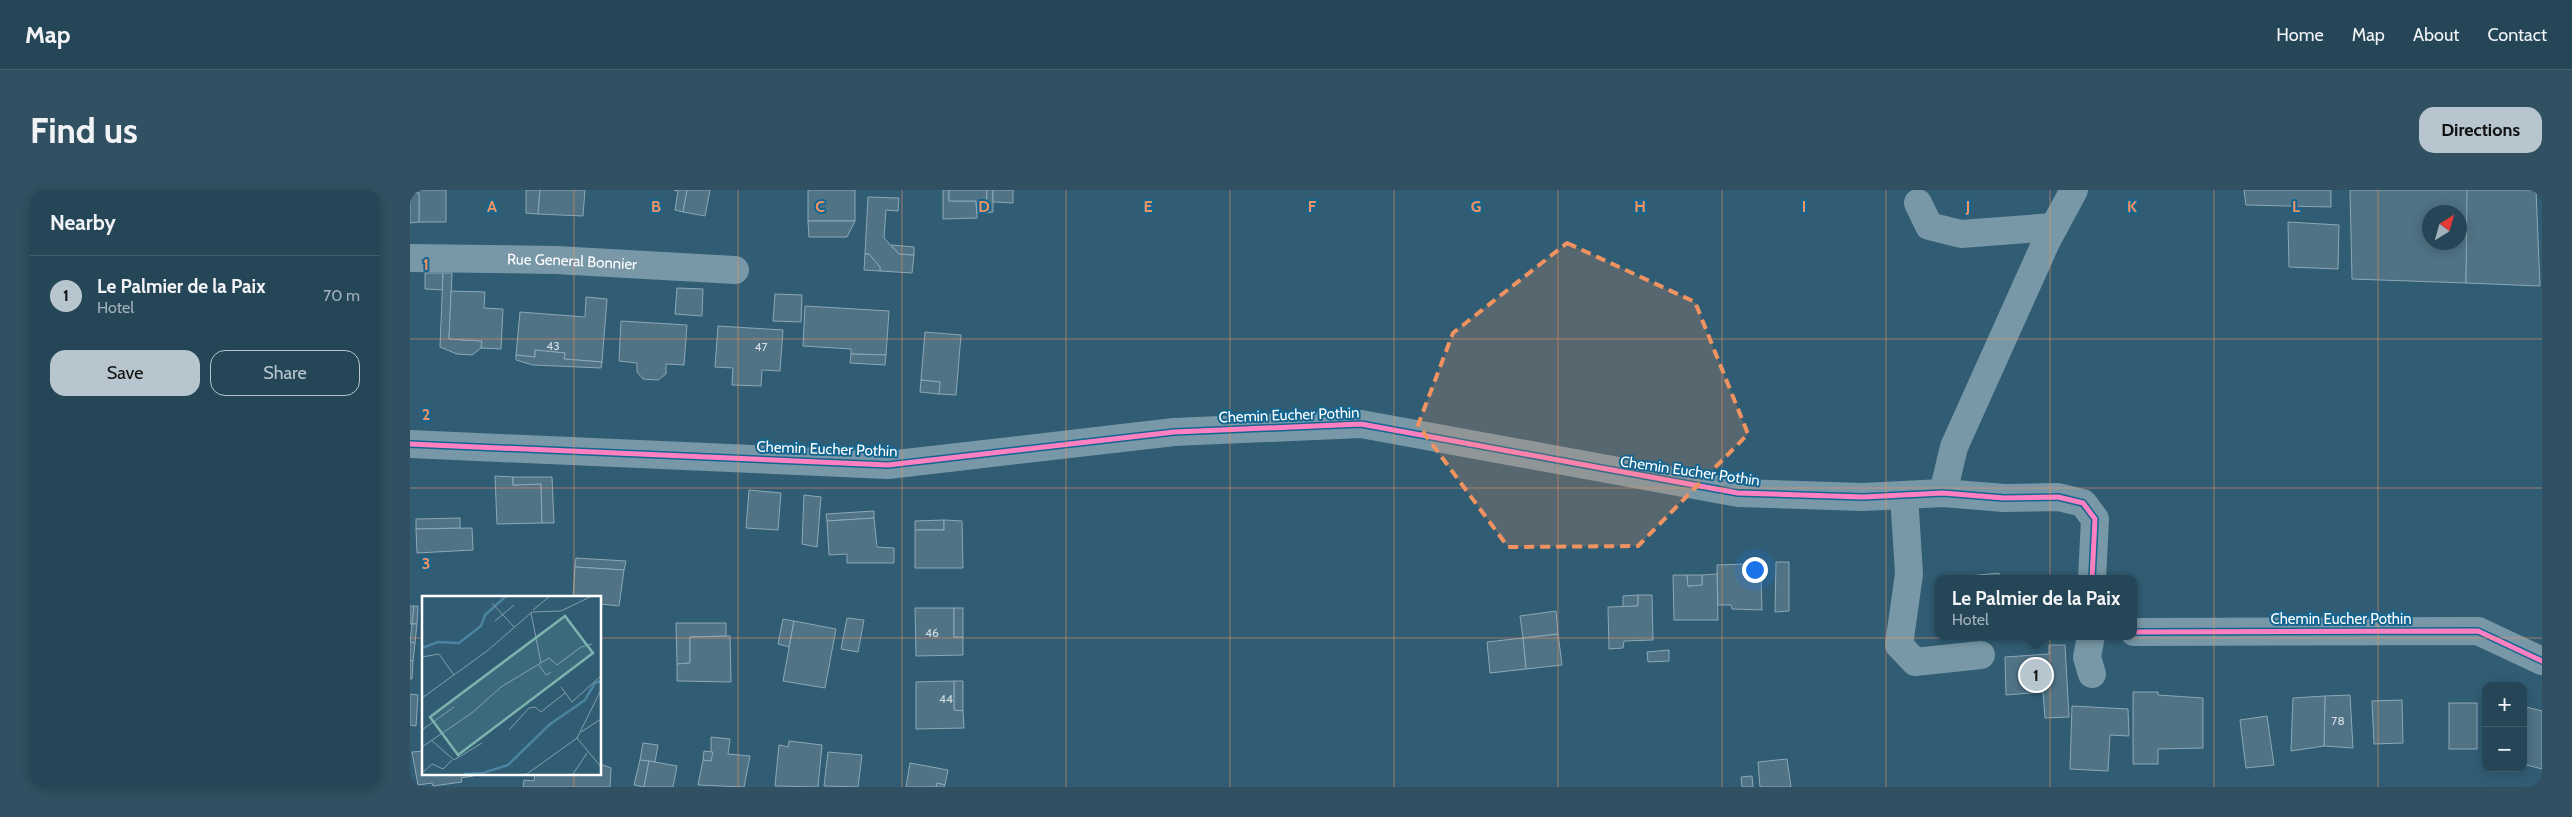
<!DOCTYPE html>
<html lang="en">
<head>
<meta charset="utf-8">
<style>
	body { margin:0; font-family:Cabin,sans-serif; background:#315061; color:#f1f3f6 }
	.controls { position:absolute; right:15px; bottom:15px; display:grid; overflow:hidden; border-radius:10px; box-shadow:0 2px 12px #0003 }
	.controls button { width:45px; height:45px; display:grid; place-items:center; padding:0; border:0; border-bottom:1px solid #425e6d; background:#254657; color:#f1f3f6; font:25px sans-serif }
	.compass { position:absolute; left:2012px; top:15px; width:45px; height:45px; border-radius:50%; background:#254657; box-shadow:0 2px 12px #0003; rotate:37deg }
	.you { position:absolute; left:1344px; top:379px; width:18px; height:18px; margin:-12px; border:4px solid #fff; border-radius:50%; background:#1a73e8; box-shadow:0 0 0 8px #1a73e833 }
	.badge { display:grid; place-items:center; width:32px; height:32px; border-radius:50%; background:#b7c6ce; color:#111; font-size:16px; font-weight:700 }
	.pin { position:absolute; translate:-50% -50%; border:2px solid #fff; box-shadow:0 1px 5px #0006 }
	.popup { position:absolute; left:1525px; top:385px; width:202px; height:65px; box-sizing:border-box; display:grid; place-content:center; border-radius:10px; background:#254657; filter:drop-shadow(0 1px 4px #0005); font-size:16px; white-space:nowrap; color:#a3b1ba }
	.popup b { font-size:19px; color:#f1f3f6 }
	.popup::after { content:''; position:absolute; left:50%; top:100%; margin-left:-10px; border:10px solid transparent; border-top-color:#254657 }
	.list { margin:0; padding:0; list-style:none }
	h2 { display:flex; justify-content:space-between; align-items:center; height:65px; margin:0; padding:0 20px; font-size:21px }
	h2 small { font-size:16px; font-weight:400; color:#a3b1ba }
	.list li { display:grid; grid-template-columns:32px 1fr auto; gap:15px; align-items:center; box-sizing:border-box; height:80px; padding:0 20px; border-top:1px solid #425e6d }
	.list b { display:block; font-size:19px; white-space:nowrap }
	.list p { margin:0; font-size:16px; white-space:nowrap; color:#a3b1ba }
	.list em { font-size:16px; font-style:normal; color:#a3b1ba }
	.actions { display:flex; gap:10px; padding:15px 20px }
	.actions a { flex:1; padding:11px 0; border:1px solid #b7c6ce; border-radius:15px; text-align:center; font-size:18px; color:#b7c6ce }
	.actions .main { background:#b7c6ce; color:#111 }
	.map { position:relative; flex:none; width:2132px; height:597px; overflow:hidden; border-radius:15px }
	header { display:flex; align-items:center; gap:30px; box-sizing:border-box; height:70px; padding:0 25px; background:#254657; border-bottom:1px solid #425e6d }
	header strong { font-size:24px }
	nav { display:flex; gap:28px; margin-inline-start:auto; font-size:18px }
	.intro { display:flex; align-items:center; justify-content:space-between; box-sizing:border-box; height:120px; padding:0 30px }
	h1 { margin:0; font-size:35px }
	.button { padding:12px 22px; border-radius:15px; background:#b7c6ce; color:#111; font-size:18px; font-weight:700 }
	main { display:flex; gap:30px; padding:0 30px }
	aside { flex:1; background:#254657; border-radius:15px; box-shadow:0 2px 12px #0003 }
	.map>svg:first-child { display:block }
	.building { fill:#507385; stroke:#8da8b5; fill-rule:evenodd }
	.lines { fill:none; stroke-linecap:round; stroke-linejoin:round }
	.minor { stroke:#7898a7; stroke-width:28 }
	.cycleway-casing { stroke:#146691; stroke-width:8 }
	.cycleway { stroke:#ff80c0; stroke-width:5 }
	.marked { fill:#f09361; fill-opacity:0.2; stroke:#f09361; stroke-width:4; stroke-dasharray:10 6; stroke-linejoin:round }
	.grid { fill:none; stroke:#f09361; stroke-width:1; stroke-opacity:0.55 }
	.labels { text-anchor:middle; stroke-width:4; stroke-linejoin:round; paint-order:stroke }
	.number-label { font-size:12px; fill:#d3dce0 }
	.street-label { font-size:15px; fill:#fff; stroke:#146691 }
	.inset-river { fill:none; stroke:#4a84a1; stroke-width:2.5 }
	.inset-road { fill:none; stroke:#839eac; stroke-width:1 }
	.view { fill:#7bb4af; fill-opacity:0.15; stroke:#7bb4af; stroke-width:2.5 }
	.inset-edge { fill:none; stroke:#fff; stroke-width:2.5 }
	.grid-label { font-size:16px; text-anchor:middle; font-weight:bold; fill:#f09361; stroke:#146691; stroke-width:4; stroke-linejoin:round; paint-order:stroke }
</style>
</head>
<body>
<header>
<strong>Map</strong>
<nav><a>Home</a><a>Map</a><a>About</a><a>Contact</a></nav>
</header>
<div class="intro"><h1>Find us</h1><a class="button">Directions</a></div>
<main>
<aside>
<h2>Nearby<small></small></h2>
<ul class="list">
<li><span class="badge">1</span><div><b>Le Palmier de la Paix</b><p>Hotel</p></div><em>70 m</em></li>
</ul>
<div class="actions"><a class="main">Save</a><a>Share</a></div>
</aside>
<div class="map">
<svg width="2132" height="597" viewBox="0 0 2132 597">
	<rect width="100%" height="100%" fill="#315d74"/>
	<!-- building -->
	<g class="building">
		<polygon points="3,0 36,0 36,32 9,32 9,3 3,3"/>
		<polygon points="116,0 130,0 128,24 116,23"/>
		<polygon points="130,0 175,0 173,26 128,24"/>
		<polygon points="264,0 277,0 273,22 265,20 268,1"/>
		<polygon points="277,0 300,0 295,26 273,22"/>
		<rect x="398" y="0" width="47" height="31"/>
		<polygon points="533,0 539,0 539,11 566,11 567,28 533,29"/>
		<polygon points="539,0 577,0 576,23 567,23 566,11 539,11"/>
		<polygon points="577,0 583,0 583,22 576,23"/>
		<polygon points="583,0 603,0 603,13 583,12"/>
		<polygon points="1834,0 1921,0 1921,17 1836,15"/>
		<path d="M1940 0H2058L2056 93 1942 89ZM2020 22H2050V52H2020Z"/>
		<polygon points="2057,0 2126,0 2130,96 2056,93"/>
		<polygon points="0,3 9,3 9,32 0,33"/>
		<polygon points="458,7 489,8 488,21 476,20 474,48 489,64 504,65 502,83 470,81 470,77 459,64 455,64"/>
		<polygon points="398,31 445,31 437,47 399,47"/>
		<polygon points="1878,32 1929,35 1928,79 1879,77"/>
		<polygon points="481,55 504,57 504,65 489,64"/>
		<polygon points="455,64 459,64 470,77 470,81 454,80"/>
		<polygon points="15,83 33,83 33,100 15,99"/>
		<polygon points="33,83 42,83 39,149 72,151 71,158 62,165 47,164 30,157"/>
		<polygon points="267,98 293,99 292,126 265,124"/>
		<polygon points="41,101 75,102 74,118 93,119 91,159 71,158 72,151 39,149"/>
		<polygon points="365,104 392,105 391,132 363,131"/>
		<polygon points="176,107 197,109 192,172 154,169 155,163 125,160 125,167 106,165 110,122 175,127"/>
		<polygon points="395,116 479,121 476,165 441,164 441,159 393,156"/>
		<polygon points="211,131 277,135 274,175 256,174 256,184 248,190 233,189 227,182 227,173 209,171"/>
		<polygon points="308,136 373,140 370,181 352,180 351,196 322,195 323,178 305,177"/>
		<polygon points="515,142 551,145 546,205 529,204 530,192 511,190"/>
		<polygon points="125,160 155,163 154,169 192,172 191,178 123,175 106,170 106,165 125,167"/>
		<polygon points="441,164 476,165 475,175 440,173"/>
		<polygon points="511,190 530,192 529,204 510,202"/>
		<polygon points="85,286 103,287 103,295 131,294 132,333 87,334"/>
		<polygon points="103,287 142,287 144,333 132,333 131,294 103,295"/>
		<polygon points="339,300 371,303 368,340 336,338"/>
		<polygon points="394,305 411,307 407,357 392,354"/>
		<polygon points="464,321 464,328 417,331 416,324"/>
		<polygon points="50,328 50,338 6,339 6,329"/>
		<polygon points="464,328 467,357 484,358 484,373 437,373 437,364 419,365 417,331"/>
		<polygon points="534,330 534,340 505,340 505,331"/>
		<polygon points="534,330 552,331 553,378 505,378 505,340 534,340"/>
		<polygon points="62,338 63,360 7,363 6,339"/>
		<polygon points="166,368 216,371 214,380 165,377"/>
		<polygon points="1366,372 1379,372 1379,421 1365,422"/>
		<rect x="1337" y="374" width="14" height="11"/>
		<polygon points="1337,374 1337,385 1351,385 1352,420 1322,419 1321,415 1308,415 1307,375"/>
		<polygon points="165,377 214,380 209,416 190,414 190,407 163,407"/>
		<polygon points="1589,383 1589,389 1559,389 1559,386"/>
		<polygon points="1307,384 1308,430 1264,430 1263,385 1277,385 1278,396 1292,395 1292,385"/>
		<polygon points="1277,385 1292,385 1292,395 1278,396"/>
		<polygon points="1228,405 1228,416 1213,417 1213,406"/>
		<polygon points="1228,405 1242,405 1243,450 1214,451 1213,458 1199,459 1198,417 1228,416"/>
		<polygon points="0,416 4,416 2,434 0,434"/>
		<polygon points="4,416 8,416 7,434 2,434"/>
		<polygon points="505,418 544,418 544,447 553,447 553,465 506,466"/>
		<rect x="544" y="418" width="9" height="29"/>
		<polygon points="1146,421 1148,444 1113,448 1110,426"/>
		<polygon points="437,428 454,430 448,462 431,459"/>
		<polygon points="373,429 384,431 379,457 368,454"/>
		<polygon points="384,431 426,439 415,498 373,491"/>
		<polygon points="266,433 316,433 316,446 280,447 280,473 267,474"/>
		<polygon points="2,434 7,434 5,453 0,452"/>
		<polygon points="1148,444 1152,475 1116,479 1113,448"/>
		<polygon points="320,446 321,492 267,491 267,474 280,473 280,447"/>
		<polygon points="1113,448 1116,479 1080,483 1077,452"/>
		<polygon points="0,452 5,453 3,471 0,470"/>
		<polygon points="1639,455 1655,455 1659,527 1635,528 1633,502 1596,505 1595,467 1639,464"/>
		<polygon points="1259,460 1259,471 1238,472 1237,462"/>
		<polygon points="0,470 3,471 2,489 0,489"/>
		<polygon points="544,491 553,491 553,521 544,520"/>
		<polygon points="544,491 544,520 553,521 554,538 506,539 506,492"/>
		<polygon points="1723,502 1748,502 1748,505 1793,508 1793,558 1748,559 1748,574 1723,574"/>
		<polygon points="0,504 8,505 6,536 0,535"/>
		<polygon points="1940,505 1943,558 1914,556 1915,506"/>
		<polygon points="1915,506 1914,556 1881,561 1883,508"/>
		<polygon points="1992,510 1993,553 1964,554 1962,511"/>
		<rect x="2039" y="513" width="28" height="46"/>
		<polygon points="1662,516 1718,519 1719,546 1700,545 1698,581 1660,579"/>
		<polygon points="2113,516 2132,521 2132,579 2113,574"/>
		<polygon points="1857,526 1864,575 1836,578 1830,530"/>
		<polygon points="301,547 320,549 318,564 340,566 334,597 288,595 293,570 301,571"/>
		<polygon points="379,551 412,555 408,597 365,596 369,555 378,557"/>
		<polygon points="233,553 248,555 245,572 230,570"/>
		<polygon points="14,561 14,583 62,583 63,586 51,588 52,592 23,596 22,593 8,595 2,562"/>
		<polygon points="294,561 303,562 301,571 293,570"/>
		<polygon points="418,562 452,565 448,597 414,596"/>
		<polygon points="1377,569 1381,597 1350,597 1348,572"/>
		<polygon points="230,570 239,571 234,597 224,595"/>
		<polygon points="239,571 267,576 263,597 234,597"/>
		<polygon points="500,573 538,580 535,595 527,593 526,597 496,597"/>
		<polygon points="190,574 201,578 200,597 113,597 114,590 124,591 125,583 190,583"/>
		<polygon points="1342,586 1343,597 1332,597 1331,587"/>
		<polygon points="527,593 535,595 534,597 526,597"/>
	</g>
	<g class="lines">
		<!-- minor -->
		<g class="minor">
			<polyline points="1508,13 1519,36 1551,44 1644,37"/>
			<path id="s1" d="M0 68 146 70 325 80"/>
			<polyline points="0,254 478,275 764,242 951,234 1328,303 1453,307 1533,303 1594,308 1648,307 1673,313 1685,329 1682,389"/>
			<polyline points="1533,303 1544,257 1637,50 1664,0"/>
			<polyline points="1494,305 1499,384 1489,455 1505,472 1571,465"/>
			<polyline points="1724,442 2068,441 2132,471"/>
			<polyline points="1681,446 1677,467 1682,484"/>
		</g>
		<!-- cycleway casing -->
		<g class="cycleway-casing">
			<g id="cycleway">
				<polyline points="0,254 478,275 764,242 951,234 1328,303 1453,307 1533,303 1594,308 1648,307 1673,313 1685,329 1682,389"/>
				<polyline points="1724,442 2068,441 2132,471"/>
			</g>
		</g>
		<!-- cycleway -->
		<use href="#cycleway" class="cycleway"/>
	</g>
	<!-- marked area -->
	<path class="marked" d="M1157 53 1285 112 1338 244 1228 356 1098 357 1008 235 1043 143Z"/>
	<!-- grid -->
	<path class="grid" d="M164 0V407M328 0V597M492 0V597M656 0V597M820 0V597M984 0V597M1148 0V597M1312 0V597M1476 0V597M1640 0V597M1804 0V597M1968 0V597M0 149H2132M0 298H2132M0 448H14M190 448H2132M164 583V597"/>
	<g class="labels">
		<!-- number labels -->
		<g class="number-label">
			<text x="143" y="160">43</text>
			<text x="351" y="161">47</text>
			<text x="522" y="447">46</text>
			<text x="536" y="513">44</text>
			<text x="1928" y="535">78</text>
		</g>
		<!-- street labels -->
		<g class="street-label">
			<text dy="5" stroke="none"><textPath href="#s1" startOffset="162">Rue General Bonnier</textPath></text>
			<text transform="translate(879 225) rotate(-2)" y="5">Chemin Eucher Pothin</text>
			<text transform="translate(417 259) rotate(2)" y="5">Chemin Eucher Pothin</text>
			<text transform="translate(1280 281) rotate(8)" y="5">Chemin Eucher Pothin</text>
			<text x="1931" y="434">Chemin Eucher Pothin</text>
		</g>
	</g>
	<!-- overview -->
	<g transform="translate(12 406)">
		<rect width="179" height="179" fill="#315d74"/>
		<path class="inset-river" d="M0 52 16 46 37 47 59 30 63 19 84 0M42 178 61 177 86 169 127 129 163 104 173 87 179 85"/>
		<path class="inset-road" d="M70 7 92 31M111 14 128 0M109 17 119 67M73 25 92 9M0 61 17 58 32 79M117 69 124 79 129 76M139 91 150 106 179 80M0 102 65 55 110 16 139 15 170 0M0 134 32 111M87 134 107 112 113 111 119 116 143 97M159 136 179 123M155 142 179 171M9 144 32 164 60 147M0 151 51 116 79 91 127 62 135 69 159 51 170 48M0 177 10 168 21 173 30 164M105 178 155 142 179 94M151 178 165 157"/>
		<path class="view" d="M143 20 171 57 36 159 8 121Z"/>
		<rect width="179" height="179" class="inset-edge"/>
	</g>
	<g class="grid-label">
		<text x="82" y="22">A</text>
		<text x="246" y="22">B</text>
		<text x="410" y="22">C</text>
		<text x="574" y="22">D</text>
		<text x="738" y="22">E</text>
		<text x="902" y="22">F</text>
		<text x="1066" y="22">G</text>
		<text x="1230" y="22">H</text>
		<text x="1394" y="22">I</text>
		<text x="1558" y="22">J</text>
		<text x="1722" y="22">K</text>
		<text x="1886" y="22">L</text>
		<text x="16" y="80">1</text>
		<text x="16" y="230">2</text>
		<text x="16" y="379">3</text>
	</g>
</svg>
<div class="controls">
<button>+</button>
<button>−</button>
</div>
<svg class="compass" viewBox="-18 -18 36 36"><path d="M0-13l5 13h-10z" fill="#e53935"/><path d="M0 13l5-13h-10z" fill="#a3b1ba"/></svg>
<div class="you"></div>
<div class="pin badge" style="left:1626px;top:485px">1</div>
<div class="popup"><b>Le Palmier de la Paix</b>Hotel</div>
</div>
</main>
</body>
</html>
